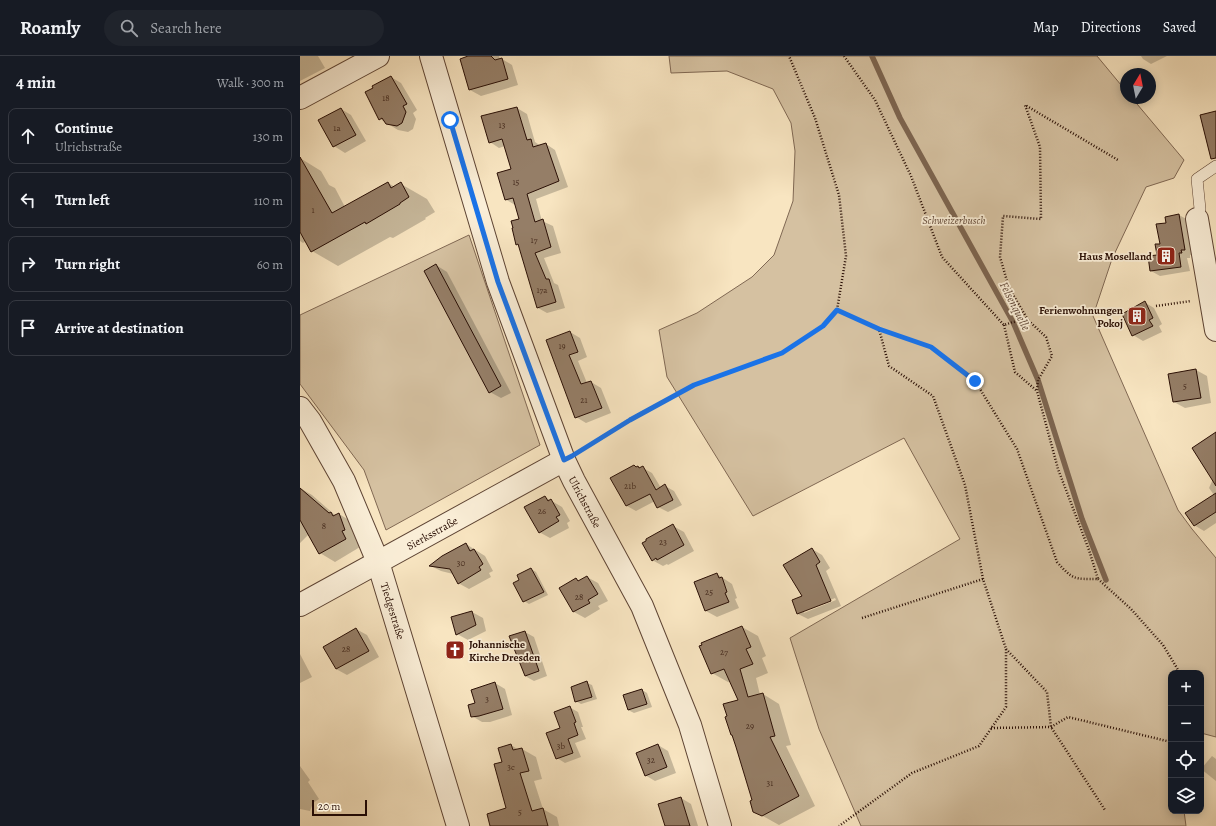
<!DOCTYPE html>
<html lang="en">
<head>
<meta charset="utf-8">
<style>
	body { margin:0; font-family:Alegreya,serif; background:#20242c; color:#f1f3f6 }
	.controls { position:absolute; right:12px; bottom:12px; display:grid; overflow:hidden; border-radius:8px; box-shadow:0 2px 10px #0003 }
	.controls button { width:36px; height:36px; display:grid; place-items:center; padding:0; border:0; border-bottom:1px solid #363941; background:#171b24; color:#f1f3f6; font:20px sans-serif }
	.compass { position:absolute; left:820px; top:12px; width:36px; height:36px; border-radius:50%; background:#171b24; box-shadow:0 2px 10px #0003; rotate:10deg }
	.scale { position:absolute; left:12px; bottom:10px; width:55px; box-sizing:border-box; padding-left:4px; border:2px solid #2a0f05; border-top:0; font-size:11px; line-height:14px; white-space:nowrap; color:#2a0f05; -webkit-text-stroke:3px #faeed7; paint-order:stroke }
	.stop { position:absolute; width:12px; height:12px; margin:-9px; border:3px solid #1a73e8; border-radius:50%; background:#fff }
	.stop.end { background:#1a73e8; border-color:#fff; box-shadow:0 1px 4px #0008 }
	.list { margin:0; padding:0; list-style:none }
	h2 { display:flex; justify-content:space-between; align-items:center; height:52px; margin:0; padding:0 16px; font-size:17px }
	h2 small { font-size:13px; font-weight:400; color:#9ea1a6 }
	.list li { display:grid; grid-template-columns:26px 1fr auto; gap:12px; align-items:center; box-sizing:border-box; height:56px; margin:0 8px 8px; padding:0 8px; border:1px solid #363941; border-radius:8px }
	.list b { display:block; font-size:15px; white-space:nowrap }
	.list p { margin:0; font-size:13px; white-space:nowrap; color:#9ea1a6 }
	.list em { font-size:13px; font-style:normal; color:#9ea1a6 }
	.icon { flex:none; width:22px; height:22px; fill:none; stroke:currentColor; stroke-width:2; stroke-linecap:round; stroke-linejoin:round }
	.map { position:relative; flex:none; width:916px; height:770px; overflow:hidden }
	header { display:flex; align-items:center; gap:24px; box-sizing:border-box; height:56px; padding:0 20px; background:#171b24; border-bottom:1px solid #363941 }
	header strong { font-size:19px }
	nav { display:flex; gap:22px; margin-inline-start:auto; font-size:14px }
	.search { width:280px; height:36px; background:#20242c; display:flex; align-items:center; gap:10px; box-sizing:border-box; padding:0 14px; border-radius:22px; color:#9ea1a6; font-size:15px }
	main { display:flex }
	aside { flex:1; background:#171b24 }
	.map>svg:first-child { display:block }
	.green { fill:#d5c1a1; stroke:#806853 }
	.shadow { fill:#0003; fill-rule:evenodd }
	.lines { fill:none; stroke-linecap:round; stroke-linejoin:round }
	.stream { stroke:#7c644f; stroke-width:5.5 }
	.building { fill:#957e67; stroke:#2a0f05 }
	.service-casing { stroke:#5e4434; stroke-width:12 }
	.minor-casing { stroke:#5e4434; stroke-width:24 }
	.path { stroke:#2a0f05; stroke-width:2.5; stroke-dasharray:1 2; stroke-linecap:butt }
	.service { stroke:#faeed7; stroke-width:11 }
	.minor { stroke:#faeed7; stroke-width:22 }
	.route { stroke:#1a73e8; stroke-width:5 }
	.labels { text-anchor:middle; stroke-width:3.5; stroke-linejoin:round; paint-order:stroke }
	.number-label { font-size:9px; fill:#452b1e }
	.park-label { font-size:11px; font-style:italic; fill:#664d3c; stroke:#faeed7 }
	.poi-label { font-size:11px; font-weight:bold; fill:#2a0f05; stroke:#faeed7; text-anchor:end }
	.street-label { font-size:11px; fill:#2a0f05; stroke:#faeed7 }
	.water-label { font-size:12px; font-style:italic; fill:#674e3d; stroke:#faeed7 }
</style>
</head>
<body>
<header>
<strong>Roamly</strong>
<div class="search"><svg class="icon" aria-label="search" viewBox="0 0 24 24"><circle cx="10" cy="10" r="6"/><path d="M15 15l6 6"/></svg>Search here</div>
<nav><a>Map</a><a>Directions</a><a>Saved</a></nav>
</header>
<main>
<aside>
<h2>4 min<small>Walk · 300 m</small></h2>
<ul class="list">
<li><svg class="icon" aria-label="ahead" viewBox="0 0 24 24"><path d="M12 20V5M6 11l6-6 6 6"/></svg><div><b>Continue</b><p>Ulrichstraße</p></div><em>130 m</em></li>
<li><svg class="icon" aria-label="left" viewBox="0 0 24 24"><path d="M17 20v-9H6M10 6l-5 5 5 5"/></svg><div><b>Turn left</b></div><em>110 m</em></li>
<li><svg class="icon" aria-label="right" viewBox="0 0 24 24"><path d="M7 20v-9h11M14 6l5 5-5 5"/></svg><div><b>Turn right</b></div><em>60 m</em></li>
<li><svg class="icon" aria-label="arrive" viewBox="0 0 24 24"><path d="M6 21V4h12l-3 4 3 4H6"/></svg><div><b>Arrive at destination</b></div></li>
</ul>
</aside>
<div class="map">
<svg width="916" height="770" viewBox="0 0 916 770">
	<rect width="100%" height="100%" fill="#f8e5c1"/>
	<filter id="stains"><feTurbulence type="fractalNoise" baseFrequency=".005" numOctaves="4"/><feColorMatrix values="0 0 0 0 .2 0 0 0 0 .09 0 0 0 0 .02 0 0 0 .5 -.17"/></filter>
	<radialGradient id="worn" r=".72"><stop offset=".6" stop-color="#630" stop-opacity="0"/><stop offset="1" stop-color="#630" stop-opacity=".3"/></radialGradient>
	<!-- green -->
	<g class="green">
		<polygon points="369,0 797,0 826,35 826,42 832,42 884,104 874,122 846,131 812,203 793,260 878,454 892,473 916,502 916,681 901,677 901,617 871,617 871,755 884,755 886,770 561,770 519,673 490,582 660,483 604,382 453,460 367,321 359,274 397,257 452,221 474,199 493,145 495,95 491,67 473,33 427,15 371,17"/>
		<polygon points="169,179 240,389 86,474 64,414 0,328 0,259"/>
	</g>
	<!-- shadow -->
	<g class="shadow">
		<polygon points="0,0 18,0 25,12 0,25"/>
		<polygon points="170,0 199,0 200,4 202,3 212,9 218,29 181,40 170,34"/>
		<polygon points="841,0 867,0 851,8 843,3"/>
		<polygon points="91,21 101,27 117,54 113,57 116,63 113,73 108,76 98,74 80,63"/>
		<polygon points="217,52 227,58 235,86 241,90 246,88 255,94 268,131 236,143 242,165 253,170 261,197 244,202 254,227 258,229 265,252 247,257 238,252 219,189 217,188 220,163 215,149 205,143 212,114 205,90 199,92 190,86"/>
		<polygon points="41,53 51,59 66,85 45,97 34,90"/>
		<polygon points="0,102 21,115 29,129 35,132 45,151 88,127 95,131 101,128 127,143 135,156 125,162 126,163 93,182 90,181 38,210 12,195 6,185 3,187 0,185"/>
		<polygon points="879,159 888,164 893,198 890,199 890,202 887,202 890,215 860,220 851,215 858,200 867,168"/>
		<polygon points="136,209 147,216 211,337 201,342 190,336"/>
		<polygon points="844,246 854,252 862,268 859,270 862,276 843,285 833,279"/>
		<polygon points="270,276 280,282 287,301 278,305 287,327 291,326 301,332 311,357 286,367 276,361 247,285"/>
		<polygon points="896,314 907,320 911,347 885,352 874,346"/>
		<polygon points="916,379 916,467 904,475 894,469 914,439 909,432 913,423"/>
		<polygon points="334,410 340,413 343,412 352,417 361,432 365,430 374,435 382,449 368,456 358,451 355,445 336,455 327,450 311,422"/>
		<polygon points="0,432 12,439 36,460 39,458 54,467 60,482 56,484 60,491 35,506 20,497 9,478 0,487"/>
		<polygon points="245,441 262,451 270,465 267,467 269,472 250,482 239,476"/>
		<polygon points="373,470 384,476 394,495 368,509 367,508 363,510 352,504"/>
		<polygon points="166,488 185,500 193,515 189,517 191,521 169,533 158,527 153,518 141,515 131,510"/>
		<path d="M512 493 522 499 530 512 526 515 541 550 508 563 498 558 493 545 504 540ZM535 542 536 544 504 557V555Z"/>
		<polygon points="231,513 236,516 248,539 229,548 224,545 214,527 221,524"/>
		<polygon points="417,518 432,528 437,542 435,543 439,552 417,561 406,555 395,527"/>
		<polygon points="287,521 298,527 308,545 298,550 300,553 285,562 274,556 261,532 276,523 279,525"/>
		<polygon points="172,556 183,562 186,575 168,584 157,578"/>
		<polygon points="442,571 458,580 466,600 462,602 468,617 456,622 460,639 463,638 479,648 491,689 486,690 515,750 479,769 454,755 439,645 431,625 428,626 412,617"/>
		<polygon points="56,573 67,579 79,601 47,619 36,613"/>
		<polygon points="225,576 234,581 247,620 234,625 225,620"/>
		<polygon points="0,598 12,621 0,627"/>
		<polygon points="195,627 205,633 212,659 190,666 182,666 172,660 177,647"/>
		<polygon points="287,627 292,629 297,643 281,648 276,645"/>
		<polygon points="342,634 347,637 352,651 334,657 328,654"/>
		<polygon points="269,651 278,656 283,671 281,671 286,683 275,687 281,701 265,707 257,702 261,673"/>
		<polygon points="211,689 219,694 222,693 236,701 242,723 234,725 243,753 257,761 259,770 191,770 207,753 203,706"/>
		<polygon points="358,689 368,695 376,717 355,725 345,719"/>
		<polygon points="912,700 916,703 916,725 901,713"/>
		<polygon points="0,710 10,724 8,726 19,743 13,747 10,755 0,753"/>
		<polygon points="381,742 391,748 398,770 366,770"/>
	</g>
	<g class="lines">
		<!-- stream -->
		<polyline class="stream" points="572,0 600,62 713,266 738,324 782,463 806,524"/>
	</g>
	<!-- building -->
	<g class="building">
		<polygon points="168,0 191,0 195,4 202,2 208,23 169,34 160,3"/>
		<polygon points="91,20 107,48 103,50 106,56 102,67 97,70 86,68 82,62 79,64 65,36 73,32 72,30"/>
		<polygon points="217,51 227,84 231,83 233,91 246,87 259,125 227,138 235,166 243,163 251,191 235,197 246,223 249,223 256,246 237,252 218,188 216,189 212,172 213,172 211,165 219,163 213,142 205,144 197,117 211,113 202,83 189,87 181,60"/>
		<polygon points="41,52 56,79 33,91 18,64"/>
		<polygon points="916,55 916,102 911,103 900,59"/>
		<polygon points="0,101 32,157 88,126 91,132 101,126 109,141 100,147 100,148 66,168 65,166 11,196 0,176"/>
		<polygon points="879,158 885,194 881,194 882,197 879,197 881,211 850,215 848,200 857,199 855,188 860,188 856,168 866,167 865,161"/>
		<polygon points="136,208 201,330 189,337 124,215"/>
		<polygon points="845,245 853,262 849,264 853,270 832,280 822,258"/>
		<polygon points="270,275 278,296 269,299 281,328 291,325 302,352 275,362 246,284"/>
		<polygon points="896,313 901,342 873,346 868,318"/>
		<polygon points="916,376 916,430 892,392"/>
		<polygon points="334,409 336,411 338,410 339,412 343,410 356,434 365,428 373,444 357,452 350,438 326,450 310,422"/>
		<polygon points="0,432 29,457 31,456 33,460 39,457 45,474 42,475 46,483 19,498 0,464"/>
		<polygon points="916,437 916,456 894,470 885,457"/>
		<polygon points="245,440 248,445 251,443 260,459 256,461 259,465 239,477 224,451"/>
		<polygon points="373,468 384,489 357,504 356,502 352,505 342,487 346,485 346,483"/>
		<polygon points="166,487 170,495 174,493 183,508 179,511 181,514 158,528 150,513 129,510 142,500"/>
		<polygon points="512,492 520,506 516,509 531,545 497,558 492,544 502,540 483,509"/>
		<polygon points="231,512 244,536 223,546 213,527 219,524 217,519"/>
		<polygon points="417,517 419,522 422,521 427,536 425,537 429,546 405,555 394,526"/>
		<polygon points="287,520 298,538 288,544 290,547 273,556 259,532 276,522 278,525"/>
		<polygon points="172,555 176,569 156,579 151,561"/>
		<polygon points="442,570 451,591 446,593 453,608 440,613 448,641 463,637 475,680 470,681 499,740 462,760 453,756 450,745 452,744 436,691 432,679 431,679 425,661 427,660 423,648 438,644 424,613 411,618 399,590 402,589 401,587"/>
		<polygon points="56,572 69,595 36,613 23,591"/>
		<polygon points="225,575 239,615 225,620 209,580"/>
		<polygon points="287,625 292,641 275,646 271,631"/>
		<polygon points="195,626 203,653 179,660 171,661 168,649 175,647 171,634"/>
		<polygon points="342,633 347,648 328,654 323,639"/>
		<polygon points="270,650 276,666 274,667 278,679 268,683 273,697 256,703 246,677 260,672 254,656"/>
		<polygon points="211,688 213,694 222,692 229,715 220,717 232,755 243,752 248,770 190,770 187,758 206,752 194,708 202,706 198,692"/>
		<polygon points="358,688 367,711 345,720 336,697"/>
		<polygon points="381,741 390,770 365,770 358,748"/>
	</g>
	<g class="lines">
		<!-- service casing -->
		<g class="service-casing">
			<polyline id="service" points="897,163 900,153 897,123 916,110"/>
		</g>
		<!-- minor casing -->
		<g class="minor-casing">
			<g id="minor">
				<polyline points="131,0 198,226 264,404 274,425 342,550 390,669 420,770"/>
				<polyline points="0,42 78,0"/>
				<polyline points="897,163 916,274"/>
				<polyline points="0,352 10,365 44,425 78,506 158,770"/>
				<polyline points="0,549 264,404"/>
			</g>
		</g>
		<!-- path -->
		<g class="path">
			<path d="M544 0 575 44 611 120 642 201 704 269 713 266 728 264 746 281 752 300 738 324 737 335 758 413 789 494 798 523C774 523 773 524 757 506L717 393 675 325 631 291 579 273"/>
			<polyline points="856,250 891,245"/>
			<polyline points="537,254 579,273 589,310 633,340 665,429 683,523 706,593 706,651 679,690 612,717 539,770"/>
			<polyline points="728,264 709,232 700,201 703,160 741,163 740,91 725,49 818,104"/>
			<polyline points="704,269 715,316 737,335"/>
			<polyline points="282,394 330,363 394,329 482,297 523,270 537,254 546,200 539,139 515,62 489,0"/>
			<polyline points="798,523 831,553 863,589 880,617"/>
			<polyline points="562,562 683,523"/>
			<polyline points="706,593 747,636 751,671 805,754"/>
			<polyline points="691,672 751,671 768,661 871,686"/>
		</g>
		<!-- service -->
		<use href="#service" class="service"/>
		<!-- minor -->
		<use href="#minor" class="minor"/>
	</g>
	<g class="lines">
		<!-- route -->
		<polyline class="route" points="150,64 198,226 264,404 272,400 330,364 394,329 482,297 523,270 537,254 579,273 631,291 675,325"/>
	</g>
	<!-- icons -->
	<defs>
		<g id="building-square" transform="scale(1)"><rect x="-9" y="-9" width="18" height="18" rx="4" fill="#8f2418" stroke="#faeed7"/><path d="M-4-6H4V6H1V3H-1V6H-4ZM-2.5-4.3h1.7v1.8h-1.7ZM.8-4.3h1.7v1.8H.8ZM-2.5-1h1.7V.8h-1.7ZM.8-1h1.7V.8H.8Z" fill="#fff"/></g>
		<g id="church-square" transform="scale(1)"><rect x="-9" y="-9" width="18" height="18" rx="4" fill="#8f2418" stroke="#faeed7"/><path d="M-1.2-6h2.4v3.5h3.3v2.4h-3.3V6h-2.4V-.1h-3.3v-2.4h3.3Z" fill="#fff"/></g>
	</defs>
	<g fill-rule="evenodd">
		<use href="#building-square" x="866" y="200"/>
		<use href="#building-square" x="837" y="260"/>
		<use href="#church-square" x="155" y="594"/>
	</g>
	<g class="labels">
		<!-- number labels -->
		<g class="number-label">
			<text x="86" y="45">18</text>
			<text x="202" y="72">13</text>
			<text x="37" y="75">1a</text>
			<text x="216" y="129">15</text>
			<text x="13" y="157">1</text>
			<text x="234" y="187">17</text>
			<text x="242" y="237">17a</text>
			<text x="262" y="293">19</text>
			<text x="885" y="333">5</text>
			<text x="284" y="347">21</text>
			<text x="330" y="433">21b</text>
			<text x="242" y="458">26</text>
			<text x="24" y="473">8</text>
			<text x="363" y="489">23</text>
			<text x="161" y="510">30</text>
			<text x="409" y="539">25</text>
			<text x="279" y="544">28</text>
			<text x="46" y="596">28</text>
			<text x="424" y="599">27</text>
			<text x="187" y="646">3</text>
			<text x="450" y="673">29</text>
			<text x="261" y="693">3b</text>
			<text x="351" y="707">32</text>
			<text x="211" y="714">3c</text>
			<text x="470" y="730">31</text>
			<text x="220" y="759">5</text>
		</g>
		<!-- park labels -->
		<g class="park-label">
			<text x="654" y="168">Schweizerbusch</text>
		</g>
		<!-- poi labels -->
		<g class="poi-label">
			<text x="852" y="204">Haus Moselland</text>
			<text x="823" y="258">Ferienwohnungen<tspan x="823" dy="13">Pokoj</tspan></text>
			<text x="169" y="592" text-anchor="start">Johannische<tspan x="169" dy="13">Kirche Dresden</tspan></text>
		</g>
		<!-- street labels -->
		<g class="street-label">
			<text transform="translate(285 446) rotate(62)" y="4">Ulrichstraße</text>
			<text transform="translate(132 477) rotate(-29)" y="4">Sierksstraße</text>
			<text transform="translate(93 555) rotate(73)" y="4">Tiedgestraße</text>
		</g>
		<!-- water labels -->
		<g class="water-label">
			<text transform="translate(715 250) rotate(63)" y="4">Felsenquelle</text>
		</g>
	</g>
	<rect width="100%" height="100%" filter="url(#stains)"/>
	<rect width="100%" height="100%" fill="url(#worn)"/>
</svg>
<div class="controls">
<button>+</button>
<button>−</button>
<button><svg class="icon" aria-label="locate" viewBox="0 0 24 24"><circle cx="12" cy="12" r="6"/><path d="M12 2v4M12 18v4M2 12h4M18 12h4"/></svg></button>
<button><svg class="icon" aria-label="layers" viewBox="0 0 24 24"><path d="M12 4l9 5-9 5-9-5zM3 14l9 5 9-5"/></svg></button>
</div>
<svg class="compass" viewBox="-18 -18 36 36"><path d="M0-13l5 13h-10z" fill="#e53935"/><path d="M0 13l5-13h-10z" fill="#9ea1a6"/></svg>
<div class="scale">20 m</div>
<div class="stop" style="left:150px;top:64px"></div>
<div class="stop end" style="left:675px;top:325px"></div>
</div>
</main>
</body>
</html>
